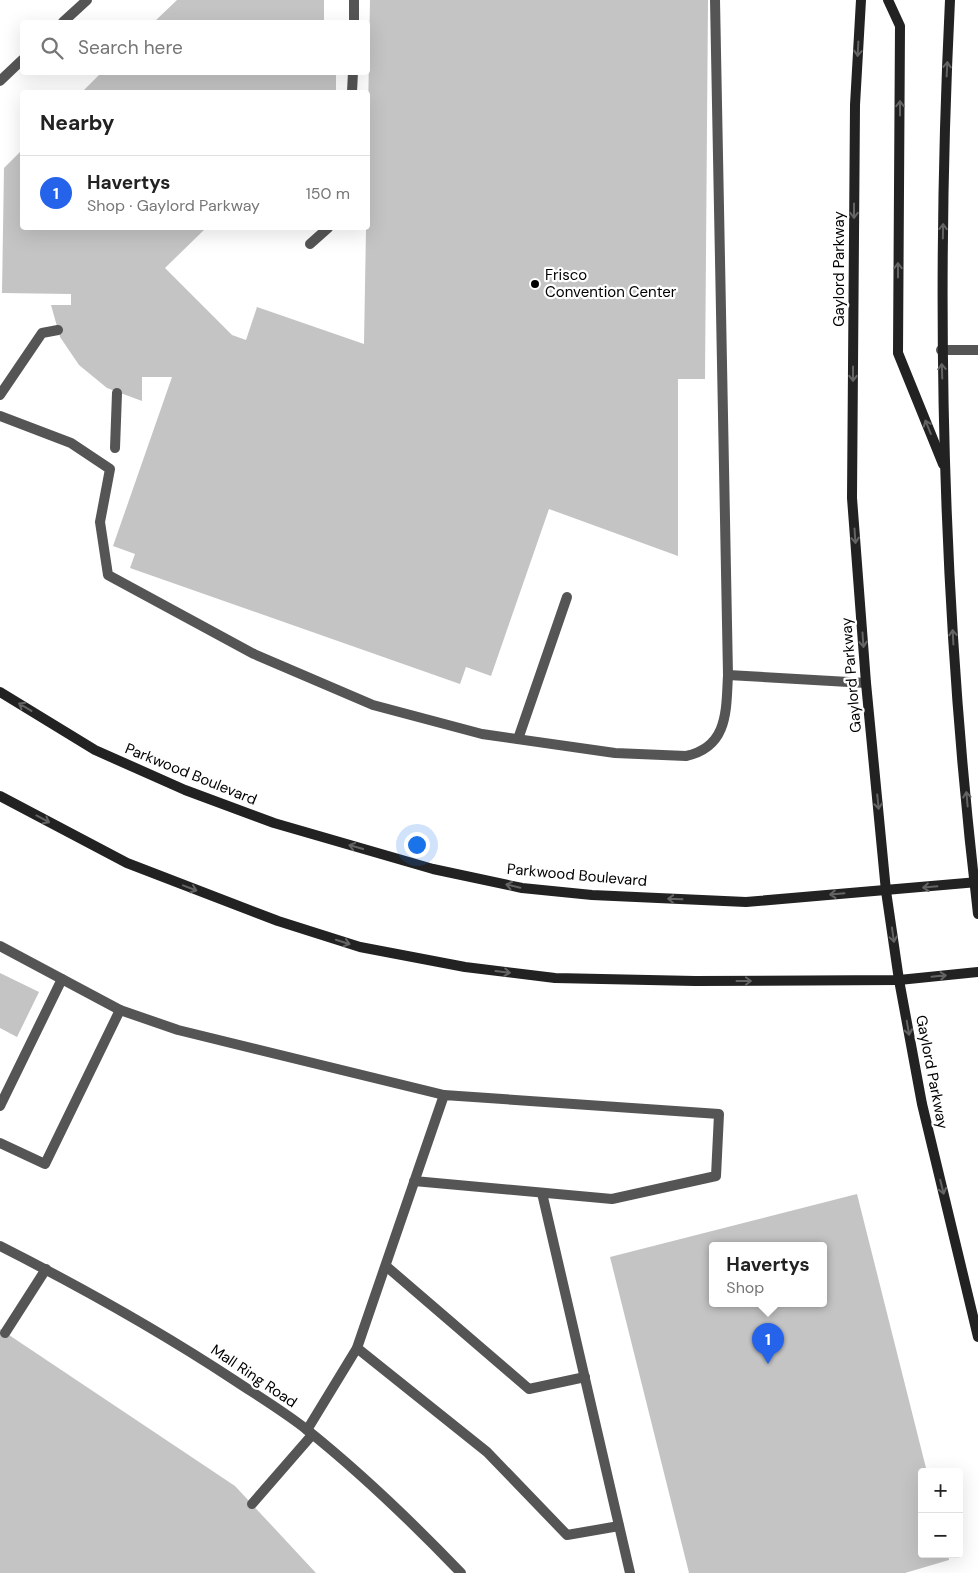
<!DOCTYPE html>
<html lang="en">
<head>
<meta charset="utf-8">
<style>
	body { margin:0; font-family:"DM Sans",sans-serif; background:#f2f2f2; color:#222 }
	.controls { position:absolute; right:15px; bottom:15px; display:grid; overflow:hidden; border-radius:5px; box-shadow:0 5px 20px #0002 }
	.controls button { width:45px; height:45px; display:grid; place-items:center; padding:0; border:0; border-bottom:1px solid #e0e0e0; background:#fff; color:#222; font:25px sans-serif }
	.you { position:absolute; left:416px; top:844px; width:18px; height:18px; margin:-12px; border:4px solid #fff; border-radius:50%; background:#1a73e8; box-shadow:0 0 0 8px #1a73e833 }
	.badge { display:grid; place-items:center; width:32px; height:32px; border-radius:50%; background:#2563eb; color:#fff; font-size:16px; font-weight:700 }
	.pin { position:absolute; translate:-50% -41px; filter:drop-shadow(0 1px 2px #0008) }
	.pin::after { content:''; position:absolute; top:26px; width:18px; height:15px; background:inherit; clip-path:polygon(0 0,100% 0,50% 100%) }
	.popup { position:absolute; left:709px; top:1242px; width:118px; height:65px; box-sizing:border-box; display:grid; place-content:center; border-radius:5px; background:#fff; filter:drop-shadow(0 1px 4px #0005); font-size:16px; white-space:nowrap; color:#767676 }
	.popup b { font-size:19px; color:#222 }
	.popup::after { content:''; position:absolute; left:50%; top:100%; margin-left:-10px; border:10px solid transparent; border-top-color:#fff }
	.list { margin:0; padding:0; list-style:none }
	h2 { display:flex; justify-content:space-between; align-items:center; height:65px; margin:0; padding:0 20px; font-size:21px }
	h2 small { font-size:16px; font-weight:400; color:#767676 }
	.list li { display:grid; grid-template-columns:32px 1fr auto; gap:15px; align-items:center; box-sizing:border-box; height:75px; padding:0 20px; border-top:1px solid #e0e0e0 }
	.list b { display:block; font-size:19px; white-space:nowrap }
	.list p { margin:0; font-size:16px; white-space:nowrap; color:#767676 }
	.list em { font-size:16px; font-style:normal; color:#767676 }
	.icon { flex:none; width:28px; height:28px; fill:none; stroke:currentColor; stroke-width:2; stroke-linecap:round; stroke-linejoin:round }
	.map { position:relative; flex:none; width:978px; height:1573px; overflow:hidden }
	.search { position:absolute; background:#fff; box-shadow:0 5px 20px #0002; left:20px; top:20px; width:350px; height:55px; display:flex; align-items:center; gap:12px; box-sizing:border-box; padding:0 18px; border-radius:5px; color:#767676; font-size:19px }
	.panel { position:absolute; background:#fff; box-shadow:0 5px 20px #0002; left:20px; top:90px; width:350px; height:140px; border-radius:5px }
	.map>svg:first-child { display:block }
	.building { fill:#c4c4c4; fill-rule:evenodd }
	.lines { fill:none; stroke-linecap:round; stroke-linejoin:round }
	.lane { stroke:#555; stroke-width:10 }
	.street { stroke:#555; stroke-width:10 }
	.secondary { stroke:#222; stroke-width:10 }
	.oneway { stroke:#646464 }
	.poi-dot { fill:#000; stroke:#fff; stroke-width:2 }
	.labels { text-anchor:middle; stroke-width:4.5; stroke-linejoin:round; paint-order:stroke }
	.street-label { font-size:15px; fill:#000; stroke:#fff }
	.poi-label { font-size:15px; fill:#000; stroke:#fff; text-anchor:start }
</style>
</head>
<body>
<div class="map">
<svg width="978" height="1573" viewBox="0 0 978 1573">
	<rect width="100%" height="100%" fill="#fff"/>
	<!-- building -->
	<g class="building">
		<polygon points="177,0 324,0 324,22 154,22"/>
		<polygon points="370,0 708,0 705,379 678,379 678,556 549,509 491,676 466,667 460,684 130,568 135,554 113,546 172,377 142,377 142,401 107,388 79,365 60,337 51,305 71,305 71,294 2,293 4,168 22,150 22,228 206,228 165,268 232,335 246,340 257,307 364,344"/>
		<polygon points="102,72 336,72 336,92 82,92"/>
		<polygon points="0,973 39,992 17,1037 0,1028"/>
		<path d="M857 1194 927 1472H922V1554H948L949 1560 905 1573H689L610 1257ZM713 1245H823V1303H713Z"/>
		<polygon points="0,1329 235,1486 316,1573 0,1573"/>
	</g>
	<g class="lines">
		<!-- lane -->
		<g class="lane">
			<polyline points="63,22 87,0"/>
			<polyline points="354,22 354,0"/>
			<polyline points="0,81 22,60"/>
			<polyline points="352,92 353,72"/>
			<polyline points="310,244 328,228"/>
			<polyline points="941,350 978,350"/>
			<polyline points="0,395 42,333 58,330"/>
			<path d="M0 416 71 443 110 469 100 522 108 575 254 654 373 705 482 734 615 753 686 756C729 747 726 709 728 675L715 0"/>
			<polyline points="115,448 117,393"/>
			<polyline points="728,675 866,683"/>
			<polyline points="518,739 567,597"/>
			<polyline points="0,946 120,1010 45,1164 0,1143"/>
			<polyline points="120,1010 178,1030 444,1095"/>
			<polyline points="0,1106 62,979"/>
			<polyline points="542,1193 630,1573"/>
			<polyline points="386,1266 529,1389 585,1377"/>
			<polyline points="5,1333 46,1269"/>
			<polyline points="357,1348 487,1452 567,1535 619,1526"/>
			<polyline points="307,1430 357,1348 444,1095 719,1114 716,1176 612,1199 414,1181"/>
			<polyline points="252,1504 312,1435"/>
		</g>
		<!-- street -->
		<path class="street" d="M0 1246C81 1287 158 1330 234 1380 258 1396 283 1411 306 1429 361 1473 412 1522 461 1573"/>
		<!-- secondary -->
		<g class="secondary">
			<polyline points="861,0 855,105 852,498 866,683 886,891 899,980 922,1104 978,1337"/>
			<polyline points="888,0 900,26 898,353 943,464"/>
			<path d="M950 0C935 305 942 611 978 914"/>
			<polyline points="0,692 95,750 185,790 274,823 433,869 522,888 592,895 746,902 978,882"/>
			<polyline points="0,796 127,863 278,921 360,947 465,967 555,978 695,981 899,980 978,972"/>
		</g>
	</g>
	<!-- one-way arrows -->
	<defs><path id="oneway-shaft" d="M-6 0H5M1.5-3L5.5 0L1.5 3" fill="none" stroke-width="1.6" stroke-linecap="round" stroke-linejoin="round" transform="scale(1.25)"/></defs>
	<g class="oneway">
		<use href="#oneway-shaft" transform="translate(858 49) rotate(93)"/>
		<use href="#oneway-shaft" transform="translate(947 69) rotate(-87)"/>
		<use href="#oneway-shaft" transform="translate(900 108) rotate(-90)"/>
		<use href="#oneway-shaft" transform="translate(854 211) rotate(90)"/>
		<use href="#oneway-shaft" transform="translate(943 231) rotate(-89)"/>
		<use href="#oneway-shaft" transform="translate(898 270) rotate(-90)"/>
		<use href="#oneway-shaft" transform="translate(942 371) rotate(-92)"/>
		<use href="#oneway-shaft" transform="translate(853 374) rotate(90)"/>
		<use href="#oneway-shaft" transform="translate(928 427) rotate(-112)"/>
		<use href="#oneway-shaft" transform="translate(855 536) rotate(86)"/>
		<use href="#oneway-shaft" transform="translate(953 637) rotate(-93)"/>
		<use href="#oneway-shaft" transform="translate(863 640) rotate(86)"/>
		<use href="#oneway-shaft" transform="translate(25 707) rotate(-149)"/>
		<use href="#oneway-shaft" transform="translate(967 799) rotate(-95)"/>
		<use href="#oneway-shaft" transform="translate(878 802) rotate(84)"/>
		<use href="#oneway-shaft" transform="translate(43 819) rotate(28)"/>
		<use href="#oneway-shaft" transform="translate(356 847) rotate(-164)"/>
		<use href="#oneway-shaft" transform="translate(513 886) rotate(-167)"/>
		<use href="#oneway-shaft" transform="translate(930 887) rotate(175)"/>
		<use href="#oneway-shaft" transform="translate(190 888) rotate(21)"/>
		<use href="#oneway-shaft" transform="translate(837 894) rotate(175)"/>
		<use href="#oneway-shaft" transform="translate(675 899) rotate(-178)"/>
		<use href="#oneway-shaft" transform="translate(893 935) rotate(82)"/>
		<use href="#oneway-shaft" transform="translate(343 942) rotate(18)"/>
		<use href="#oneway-shaft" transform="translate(503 972) rotate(7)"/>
		<use href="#oneway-shaft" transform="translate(939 976) rotate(-6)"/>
		<use href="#oneway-shaft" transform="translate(744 981)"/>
		<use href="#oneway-shaft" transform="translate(908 1028) rotate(80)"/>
		<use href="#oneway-shaft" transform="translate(942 1187) rotate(76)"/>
	</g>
	<!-- markers -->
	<circle class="poi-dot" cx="535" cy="284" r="5"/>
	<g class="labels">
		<!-- street labels -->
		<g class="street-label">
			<text transform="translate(839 269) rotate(-90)" y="5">Gaylord Parkway</text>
			<text transform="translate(851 675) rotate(-95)" y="5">Gaylord Parkway</text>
			<text transform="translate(191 774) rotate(22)" y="5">Parkwood Boulevard</text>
			<text transform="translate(577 875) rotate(5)" y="5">Parkwood Boulevard</text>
			<text transform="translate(932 1072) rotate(79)" y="5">Gaylord Parkway</text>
			<text transform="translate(254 1376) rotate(34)" y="5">Mall Ring Road</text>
		</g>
		<!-- poi labels -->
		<g class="poi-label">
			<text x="545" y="280">Frisco<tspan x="545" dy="17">Convention Center</tspan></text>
		</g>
	</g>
</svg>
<div class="controls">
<button>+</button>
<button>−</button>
</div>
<div class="you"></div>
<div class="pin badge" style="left:768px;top:1364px">1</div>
<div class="popup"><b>Havertys</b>Shop</div>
<div class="search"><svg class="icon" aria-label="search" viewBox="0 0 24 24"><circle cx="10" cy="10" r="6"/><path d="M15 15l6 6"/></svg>Search here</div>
<section class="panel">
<h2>Nearby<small></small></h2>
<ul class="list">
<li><span class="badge">1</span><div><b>Havertys</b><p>Shop · Gaylord Parkway</p></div><em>150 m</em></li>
</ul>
</section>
</div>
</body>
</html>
